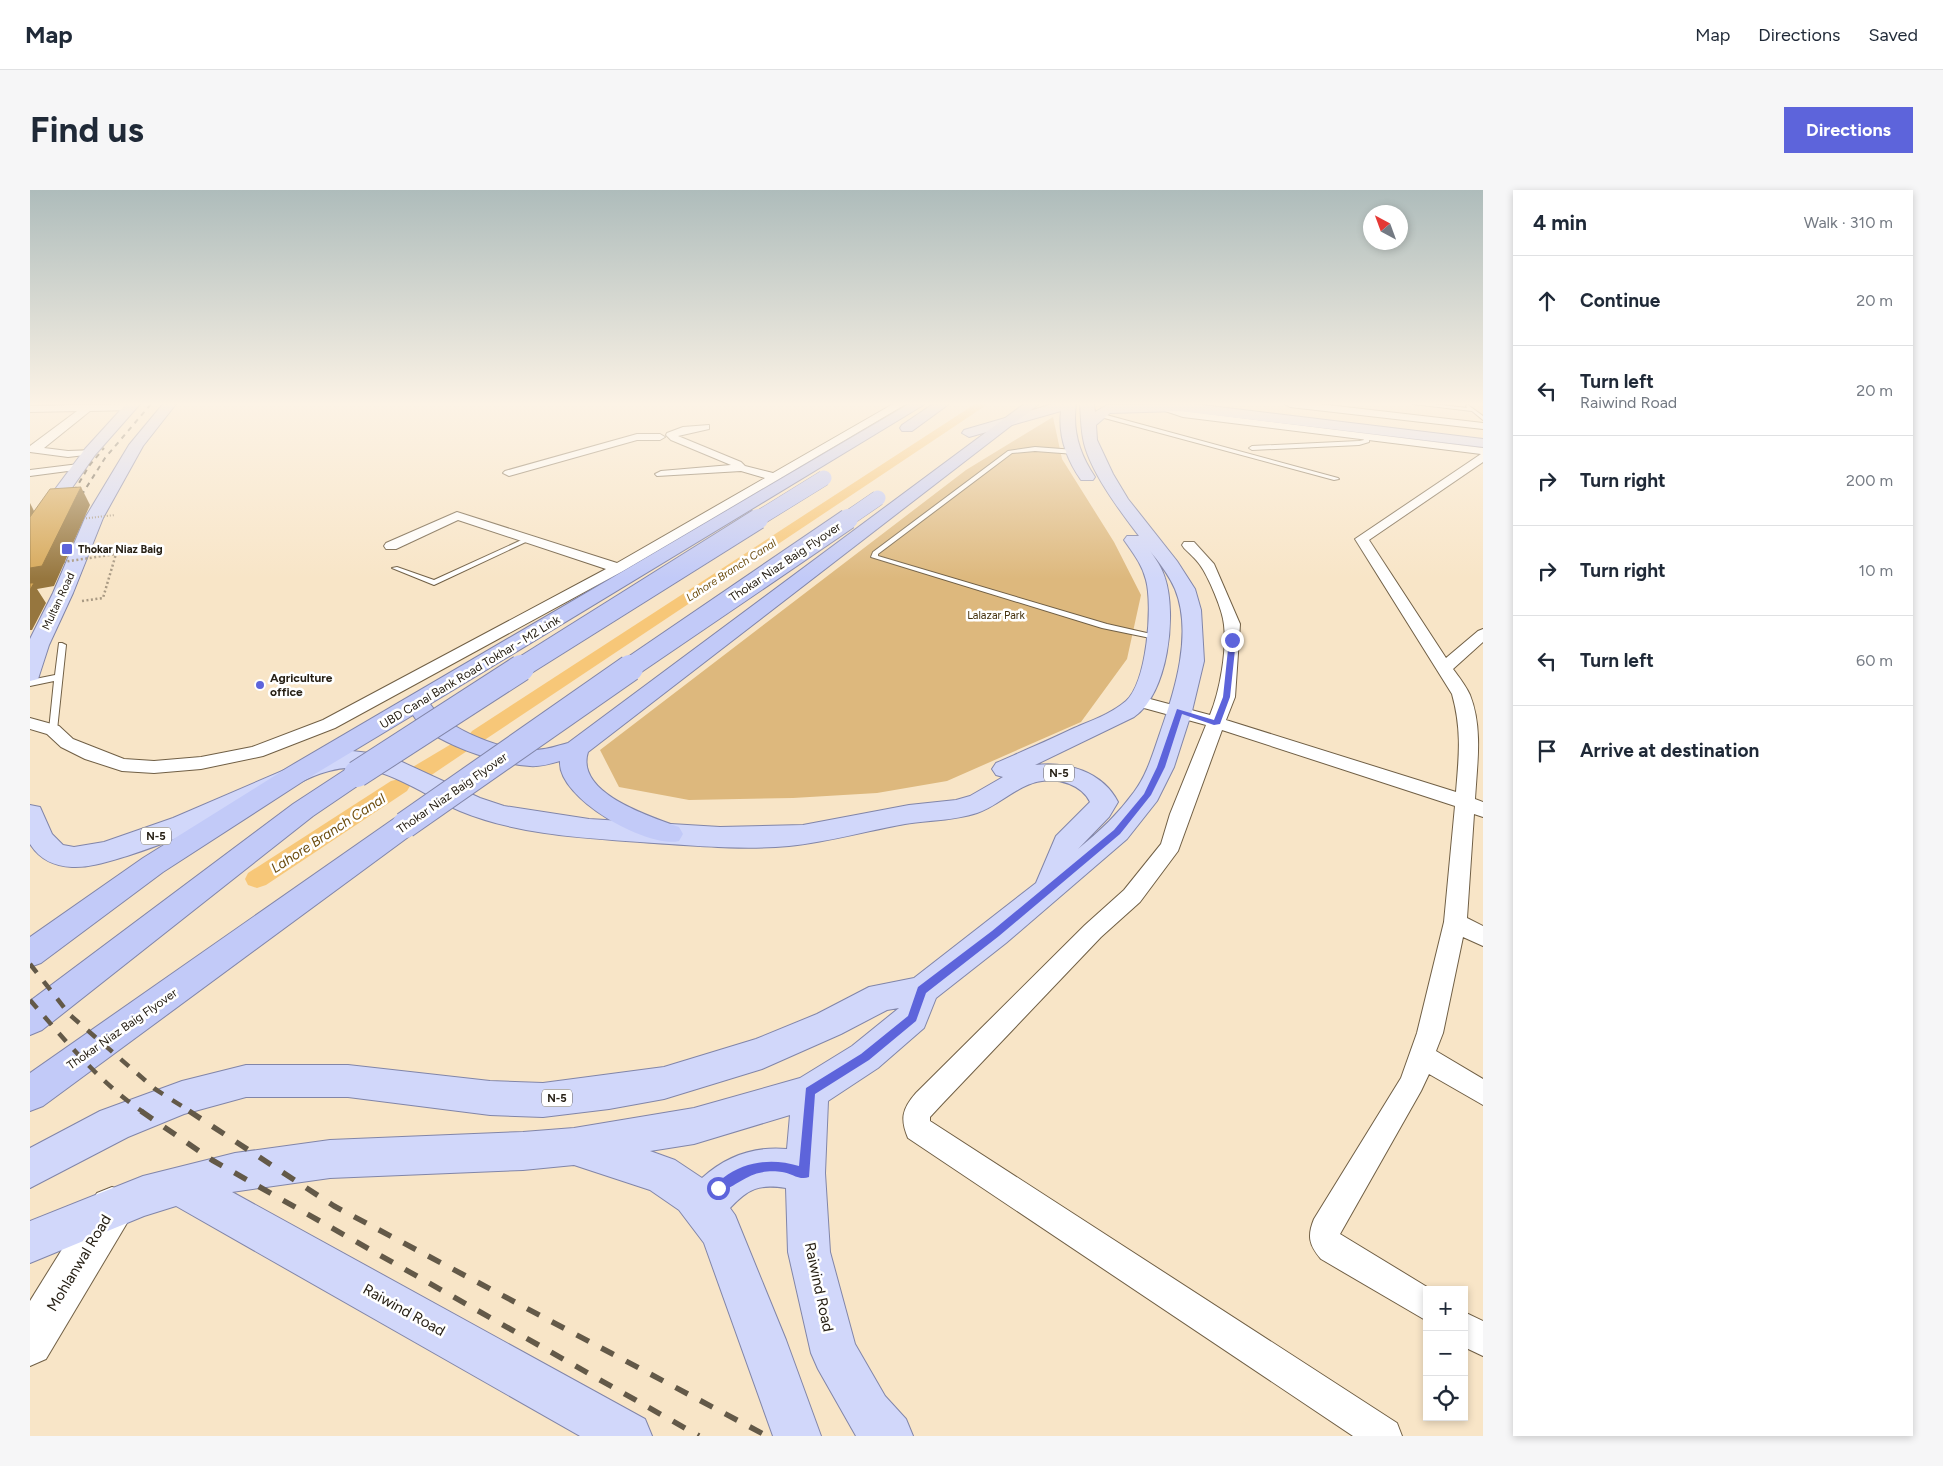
<!DOCTYPE html>
<html lang="en">
<head>
<meta charset="utf-8">
<style>
	body { margin:0; font-family:Figtree,sans-serif; background:#f6f6f7; color:#1f2937 }
	.controls { position:absolute; right:15px; bottom:15px; display:grid; overflow:hidden; border-radius:0px; box-shadow:0 2px 8px #0003 }
	.controls button { width:45px; height:45px; display:grid; place-items:center; padding:0; border:0; border-bottom:1px solid #e0e1e3; background:#fff; color:#1f2937; font:25px sans-serif }
	.compass { position:absolute; left:1333px; top:15px; width:45px; height:45px; border-radius:50%; background:#fff; box-shadow:0 2px 8px #0003; rotate:319deg }
	.stop { position:absolute; width:15px; height:15px; margin:-11px; border:4px solid #5d64db; border-radius:50%; background:#fff }
	.stop.end { background:#5d64db; border-color:#fff; box-shadow:0 1px 5px #0008 }
	.list { margin:0; padding:0; list-style:none }
	h2 { display:flex; justify-content:space-between; align-items:center; height:65px; margin:0; padding:0 20px; font-size:21px }
	h2 small { font-size:16px; font-weight:400; color:#747a83 }
	.list li { display:grid; grid-template-columns:32px 1fr auto; gap:15px; align-items:center; box-sizing:border-box; height:90px; padding:0 20px; border-top:1px solid #e0e1e3 }
	.list b { display:block; font-size:19px; white-space:nowrap }
	.list p { margin:0; font-size:16px; white-space:nowrap; color:#747a83 }
	.list em { font-size:16px; font-style:normal; color:#747a83 }
	.icon { flex:none; width:28px; height:28px; fill:none; stroke:currentColor; stroke-width:2; stroke-linecap:round; stroke-linejoin:round }
	.map { position:relative; flex:none; width:1453px; height:1246px; overflow:hidden; border-radius:0px }
	header { display:flex; align-items:center; gap:30px; box-sizing:border-box; height:70px; padding:0 25px; background:#fff; border-bottom:1px solid #e0e1e3 }
	header strong { font-size:24px }
	nav { display:flex; gap:28px; margin-inline-start:auto; font-size:18px }
	.intro { display:flex; align-items:center; justify-content:space-between; box-sizing:border-box; height:120px; padding:0 30px }
	h1 { margin:0; font-size:35px }
	.button { padding:12px 22px; border-radius:0px; background:#5d64db; color:#fff; font-size:18px; font-weight:700 }
	main { display:flex; gap:30px; padding:0 30px }
	aside { flex:1; background:#fff; border-radius:0px; box-shadow:0 2px 8px #0003 }
	.map>svg:first-child { display:block }
	.green { fill:#ddb87d }
	.lines { fill:none; stroke-linecap:round; stroke-linejoin:round }
	.canal { fill:#f7c778; fill-rule:evenodd }
	.service-casing { stroke:#705f45; stroke-width:2 }
	.minor-casing { stroke:#705f45; stroke-width:2 }
	.secondary-casing { stroke:#705f45; stroke-width:2 }
	.primary-casing { stroke:#8185a8; stroke-width:2 }
	.trunk-casing { stroke:#8185a8; stroke-width:2 }
	.path { stroke:#a89983; stroke-width:2.5; stroke-dasharray:2 2.5; stroke-linecap:butt }
	.service { fill:#fff; fill-rule:evenodd }
	.minor { fill:#fff; fill-rule:evenodd }
	.secondary { fill:#fff; fill-rule:evenodd }
	.primary { fill:#d1d7fa; fill-rule:evenodd }
	.trunk { fill:#c2caf8; fill-rule:evenodd }
	.rail-far2 { stroke:#635948; stroke-width:2; stroke-dasharray:5 5; stroke-linecap:butt }
	.rail-far1 { stroke:#635948; stroke-width:4.5; stroke-dasharray:11 11; stroke-linecap:butt }
	.rail { stroke:#635948; stroke-width:5.5; stroke-dasharray:14 14; stroke-linecap:butt }
	.trunk-bridge-far2-casing { stroke:#8185a8; stroke-width:16; stroke-linecap:butt }
	.trunk-bridge-far1-casing { stroke:#8185a8; stroke-width:22; stroke-linecap:butt }
	.trunk-bridge-casing { stroke:#8185a8; stroke-width:28; stroke-linecap:butt }
	.path-bridge-far1 { stroke:#a89983; stroke-width:2; stroke-dasharray:1 2; stroke-linecap:butt }
	.path-bridge { stroke:#a89983; stroke-width:2.5; stroke-dasharray:2 2.5; stroke-linecap:butt }
	.trunk-bridge-far2 { stroke:#c2caf8; stroke-width:15 }
	.trunk-bridge-far1 { stroke:#c2caf8; stroke-width:20 }
	.trunk-bridge { stroke:#c2caf8; stroke-width:26 }
	.shaded-wall { fill:#96763e }
	.building { fill:#d6a859; stroke:#96763e }
	.route { fill:#5d64db }
	.poi-dot { fill:#5d64db; stroke:#fff; stroke-width:2 }
	.labels { text-anchor:middle; stroke-width:5; stroke-linejoin:round; paint-order:stroke }
	.far-poi-label { font-size:11px; font-weight:bold; fill:#272015; stroke:#fff; text-anchor:start }
	.far-water-label { font-size:11px; font-style:italic; fill:#6c4c0e; stroke:#fff }
	.far-street-label { font-size:11px; fill:#272015; stroke:#fff }
	.far-park-label { font-size:11px; fill:#43300d; stroke:#fff }
	.shield { fill:#fff; stroke:#68635b; stroke-width:1 }
	.shield-label { font-size:11px; font-weight:bold; fill:#272015 }
	.street-label { font-size:12px; fill:#272015; stroke:#fff }
	.poi-label { font-size:12px; font-weight:bold; fill:#272015; stroke:#fff; text-anchor:start }
	.water-label { font-size:14px; font-style:italic; fill:#6c4c0e; stroke:#fff }
	.near-street-label { font-size:15px; fill:#272015; stroke:#fff }
</style>
</head>
<body>
<header>
<strong>Map</strong>
<nav><a>Map</a><a>Directions</a><a>Saved</a></nav>
</header>
<div class="intro"><h1>Find us</h1><a class="button">Directions</a></div>
<main>
<div class="map">
<svg width="1453" height="1246" viewBox="0 0 1453 1246">
	<rect width="100%" height="100%" fill="#f8e5c7"/>
	<!-- green -->
	<polygon class="green" points="1023,227 1032,269 1084,352 1111,405 1097,469 1051,532 917,591 847,603 763,608 659,610 589,597 570,560 936,280"/>
	<g class="lines">
		<!-- canal -->
		<g class="canal">
			<polygon points="945,214 958,214 456,549 449,551 442,549 439,545 442,541"/>
			<polygon points="430,551 437,553 440,557 437,561 397,588 389,590 381,588 378,583 381,578 423,553"/>
			<polygon points="369,589 377,591 380,596 377,601 236,695 227,698 218,695 215,689 218,683 361,591"/>
		</g>
		<!-- service casing -->
		<g class="service-casing">
			<g id="service">
				<polygon points="1383,214 1402,214 1437,218 1436,216 1438,215 1453,226 1453,230 1442,221"/>
				<polygon points="1069,223 1308,288 1309,289 1304,290 1067,226"/>
				<polygon points="1336,246 1339,248 1339,252 1329,255 1222,260 1219,258 1222,256 1329,251 1334,250 1333,248"/>
				<polygon points="1005,257 1045,260 1048,262 1045,264 1005,261 982,263 848,364 848,366 1077,434 1130,446 1130,450 1072,438 841,367 843,362 978,261"/>
				<polygon points="498,347 501,349 500,350 404,395 362,378 367,377 404,390"/>
				<polygon points="29,453 32,453 36,455 27,540 23,543 19,540 24,491 0,496 0,490 25,485"/>
			</g>
		</g>
		<!-- minor casing -->
		<g class="minor-casing">
			<g id="minor">
				<polygon points="102,214 106,217 101,220 60,221 14,258 38,261 64,260 64,264 38,267 0,262 0,256 47,221 0,222 0,216"/>
				<polygon points="863,214 876,214 593,381 305,538 233,566 171,579 124,583 92,581 55,569 31,557 17,544 0,539 0,528 29,536 43,549 94,569 124,571 171,567 222,557 293,530 576,379 428,330 366,359 356,359 354,356 356,353 427,322 587,373 735,288 711,281 627,286 625,284 631,281 701,275 641,250 636,245 637,243 653,237 679,235 679,239 648,246 711,272 715,276 743,283"/>
				<polygon points="1255,214 1289,214 1453,233 1453,239 1260,217"/>
				<path d="M1138 216 1154 221 1453 258V272L1339 350 1416 468 1448 441 1453 439V452L1423 479C1429 487 1436 496 1440 505 1453 538 1447 574 1445 609L1453 612V627L1444 624 1437 728 1453 736V756L1433 747 1413 843 1406 861 1453 889V915L1399 884 1391 901 1310 1044 1402 1100H1397V1131L1291 1069C1279 1055 1277 1046 1284 1029L1371 888 1387 843 1414 732 1425 616 1192 540 1148 661 1110 712 1071 747 913 913 900 927V931L1367 1233 1372 1246H1323L878 948C870 929 872 919 886 903L1055 735 1094 700 1131 654 1140 624 1176 535 1103 515 1100 511 1103 507 1109 506 1180 525C1190 501 1197 460 1194 435 1193 420 1178 386 1170 375 1166 369 1159 363 1154 358L1152 355 1154 352H1164L1184 374 1210 434 1205 507 1196 530 1426 602C1429 566 1432 540 1422 504L1325 349 1451 264 1153 227 1135 221 1133 219Z"/>
				<polygon points="607,244 630,244 635,247 630,250 607,250 479,286 473,283 475,281"/>
				<polygon points="49,274 55,277 53,279 0,286 0,280"/>
				<polygon points="1434,1122 1453,1131 1453,1166 1434,1157"/>
			</g>
		</g>
		<!-- secondary casing -->
		<g class="secondary-casing">
			<polygon id="secondary" points="82,997 97,1003 103,1018 97,1033 16,1169 0,1176 0,1111 67,1003"/>
		</g>
		<!-- primary casing -->
		<g class="primary-casing">
			<g id="primary">
				<polygon points="96,214 110,214 65,265 6,349 0,350 0,333 55,259"/>
				<polygon points="133,214 146,214 113,256 73,328 43,403 19,455 8,489 0,491 0,449 23,403 55,328 99,255"/>
				<path d="M1023 214H1046C1042 241 1050 265 1065 287L1063 290H1051C1037 270 1028 246 1031 221L939 247 932 243 934 240Z"/>
				<path d="M1050 214H1064L1065 222 1077 215 1164 214 1453 249V257L1149 221 1080 223 1066 235 1067 250 1083 284 1098 309 1147 371 1165 399 1171 420 1174 471 1162 521 1144 577 1127 611 1097 649 976 753 906 808 894 838 848 878 798 911 795 983 800 1062 825 1154 855 1206 876 1229 883 1246H826L788 1179 781 1163 758 1062 756 998C728 994 719 998 700 1018L705 1025 756 1150 791 1246H743L674 1053 649 1020 620 1000 544 975 493 980 300 988 202 1002 615 1229 622 1246H550L146 1016 114 1026 0 1073V1031L113 986 205 963 300 950 493 942 544 938 664 918 770 888 822 856 869 818 857 820 811 844 732 879 634 909 579 919 513 927 460 925 318 907H216L154 924 98 947 0 998V958L70 921 152 891 216 875H318L460 891 513 893 634 877 726 849 787 824 839 797 884 788 1006 693 1026 646 1060 612C1052 595 1029 588 1012 591 988 594 969 616 947 623 923 631 899 630 875 634 836 641 798 652 759 656 714 660 669 656 624 653 560 648 490 646 430 621 388 603 347 567 299 581 276 587 254 601 233 611 188 631 144 651 97 666 80 671 60 678 42 677 24 676 10 670 0 654V615L10 617 22 644 33 655 44 657 74 652 143 628 280 569 322 561 348 564 372 572 450 608 474 616 559 629 690 637 773 635 879 615 926 610 940 606 973 587 966 585 962 579 966 573C991 562 1017 551 1042 539 1060 531 1081 524 1096 511 1117 492 1123 416 1116 390 1112 374 1103 363 1094 350L1097 346H1109C1090 321 1058 279 1053 248 1051 237 1051 227 1050 214ZM1120 361C1129 372 1139 385 1145 399 1163 443 1145 501 1130 543 1123 563 1117 585 1104 602 1088 624 1069 642 1048 659L1079 627 1088 612C1073 582 1037 571 1005 575L1104 527C1138 504 1147 425 1135 388 1132 378 1126 369 1120 361ZM760 925 757 959C725 956 696 966 672 988L645 970 620 961 664 954Z"/>
			</g>
		</g>
		<!-- trunk casing -->
		<g class="trunk-casing">
			<g id="trunk">
				<path d="M879 214H895L400 514C418 540 473 561 504 560 516 560 527 556 538 553L994 214H1009L558 562C545 603 619 626 649 637L653 644 649 651C619 659 527 609 530 571 520 574 510 577 500 576 469 574 399 553 383 525L275 590 133 682 11 773 0 777V747L113 668 257 578Z"/>
				<polygon points="903,214 919,214 882,241 872,241 870,238 872,235"/>
				<polygon points="327,576 336,578 340,584 336,590 283,626 12,840 0,845 0,811 263,614 318,578"/>
				<polygon points="375,626 385,628 389,635 385,642 13,916 0,921 0,883 365,628"/>
			</g>
		</g>
		<!-- path -->
		<polyline class="path" points="52,411 73,408 86,364"/>
		<!-- service -->
		<use href="#service" class="service"/>
		<!-- minor -->
		<use href="#minor" class="minor"/>
		<!-- secondary -->
		<use href="#secondary" class="secondary"/>
		<!-- primary -->
		<use href="#primary" class="primary"/>
		<!-- trunk -->
		<use href="#trunk" class="trunk"/>
		<!-- rail-far2 -->
		<g class="rail-far2">
			<polyline points="39,310 59,276 74,258"/>
			<polyline points="46,314 75,268 121,214"/>
		</g>
		<!-- rail-far1 -->
		<g class="rail-far1">
			<polyline points="0,774 40,825 125,899 161,922"/>
			<path d="M0 810C34 849 70 893 113 922"/>
		</g>
		<!-- rail -->
		<g class="rail">
			<polyline points="111,921 182,970 669,1246"/>
			<polyline points="159,921 304,1016 737,1246"/>
		</g>
		<!-- trunk-bridge-far2 casing -->
		<g class="trunk-bridge-far2-casing">
			<g id="trunk-bridge-far2">
				<polyline points="726,330 794,288"/>
				<polyline points="816,330 848,308"/>
			</g>
		</g>
		<!-- trunk-bridge-far1 casing -->
		<g class="trunk-bridge-far1-casing">
			<g id="trunk-bridge-far1">
				<polyline points="489,479 728,329"/>
				<polyline points="598,479 818,329"/>
			</g>
		</g>
		<!-- trunk-bridge casing -->
		<g class="trunk-bridge-casing">
			<g id="trunk-bridge">
				<polyline points="327,584 491,478"/>
				<polyline points="375,635 600,478"/>
			</g>
		</g>
		<!-- path-bridge-far1 -->
		<polyline class="path-bridge-far1" points="50,329 85,325"/>
		<!-- path-bridge -->
		<g class="path-bridge">
			<polyline points="50,329 53,329"/>
			<polyline points="33,372 86,364"/>
		</g>
		<!-- trunk-bridge-far2 -->
		<use href="#trunk-bridge-far2" class="trunk-bridge-far2"/>
		<!-- trunk-bridge-far1 -->
		<use href="#trunk-bridge-far1" class="trunk-bridge-far1"/>
		<!-- trunk-bridge -->
		<use href="#trunk-bridge" class="trunk-bridge"/>
	</g>
	<!-- shaded-wall -->
	<g class="shaded-wall">
		<polygon points="51,297 60,315 24,396 7,399 16,413 2,440 0,440 0,378"/>
		<polygon points="0,313 5,323 0,330"/>
	</g>
	<!-- building -->
	<g class="building">
		<polygon points="51,297 12,376 0,378 0,327 20,299"/>
		<polygon points="0,393 4,393 0,400"/>
	</g>
	<!-- sky -->
	<linearGradient id="sky" x2="0" y2="1"><stop stop-color="#aebcbb"/><stop offset="0.55" stop-color="#fcf3e6"/><stop offset="1" stop-color="#fcf3e6" stop-opacity="0"/></linearGradient>
	<rect width="1453" height="389" fill="url(#sky)"/>
	<!-- route -->
	<path class="route" d="M1202 448 1206 450 1200 507 1190 534 1184 535 1152 524 1135 577 1121 605 1090 644 969 746 896 803 886 831 839 870 785 904 779 987C770 991 761 983 752 982 746 981 735 981 729 983 716 985 691 1006 684 1003L682 998C684 993 688 991 693 988 716 971 742 968 769 976L776 898 831 864 878 826 888 797 962 741 1084 640 1114 604 1127 577 1147 519 1184 530 1193 507 1199 450Z"/>
	<!-- markers -->
	<g class="poi-dot">
		<rect x="31" y="353" width="12" height="12" rx="2.5"/>
		<circle cx="230" cy="495" r="5"/>
	</g>
	<g class="labels">
		<!-- far-poi labels -->
		<g class="far-poi-label">
			<text x="48" y="363">Thokar Niaz Baig</text>
		</g>
		<!-- far-water labels -->
		<g class="far-water-label">
			<text transform="translate(701 380) rotate(-33)" y="4">Lahore Branch Canal</text>
		</g>
		<!-- far-street labels -->
		<g class="far-street-label">
			<text transform="translate(28 411) rotate(-65)" y="4">Multan Road</text>
		</g>
		<!-- far-park labels -->
		<g class="far-park-label">
			<text x="966" y="429">Lalazar Park</text>
		</g>
		<!-- shield labels -->
		<g class="shield">
			<rect x="1014" y="574.5" width="30" height="17" rx="4"/>
			<rect x="111" y="637.5" width="30" height="17" rx="4"/>
			<rect x="512" y="899.5" width="30" height="17" rx="4"/>
		</g>
		<g class="shield-label">
			<text x="1029" y="587">N-5</text>
			<text x="126" y="650">N-5</text>
			<text x="527" y="912">N-5</text>
		</g>
		<!-- street labels -->
		<g class="street-label">
			<text transform="translate(755 372) rotate(-34)" y="4">Thokar Niaz Baig Flyover</text>
			<text transform="translate(440 482) rotate(-31)" y="4">UBD Canal Bank Road Tokhar - M2 Link</text>
			<text transform="translate(422 603) rotate(-35)" y="4">Thokar Niaz Baig Flyover</text>
			<text transform="translate(92 839) rotate(-35)" y="4">Thokar Niaz Baig Flyover</text>
		</g>
		<!-- poi labels -->
		<g class="poi-label">
			<text x="240" y="492">Agriculture<tspan x="240" dy="14">office</tspan></text>
		</g>
		<!-- water labels -->
		<g class="water-label">
			<text transform="translate(298 643) rotate(-33)" y="5">Lahore Branch Canal</text>
		</g>
		<!-- near-street labels -->
		<g class="near-street-label">
			<text transform="translate(49 1073) rotate(-59)" y="5">Mohlanwal Road</text>
			<text transform="translate(789 1097) rotate(78)" y="5">Raiwind Road</text>
			<text transform="translate(374 1120) rotate(29)" y="5">Raiwind Road</text>
		</g>
	</g>
</svg>
<div class="controls">
<button>+</button>
<button>−</button>
<button><svg class="icon" aria-label="locate" viewBox="0 0 24 24"><circle cx="12" cy="12" r="6"/><path d="M12 2v4M12 18v4M2 12h4M18 12h4"/></svg></button>
</div>
<svg class="compass" viewBox="-18 -18 36 36"><path d="M0-13l5 13h-10z" fill="#e53935"/><path d="M0 13l5-13h-10z" fill="#747a83"/></svg>
<div class="stop" style="left:688px;top:998px"></div>
<div class="stop end" style="left:1202px;top:450px"></div>
</div>
<aside>
<h2>4 min<small>Walk · 310 m</small></h2>
<ul class="list">
<li><svg class="icon" aria-label="ahead" viewBox="0 0 24 24"><path d="M12 20V5M6 11l6-6 6 6"/></svg><div><b>Continue</b></div><em>20 m</em></li>
<li><svg class="icon" aria-label="left" viewBox="0 0 24 24"><path d="M17 20v-9H6M10 6l-5 5 5 5"/></svg><div><b>Turn left</b><p>Raiwind Road</p></div><em>20 m</em></li>
<li><svg class="icon" aria-label="right" viewBox="0 0 24 24"><path d="M7 20v-9h11M14 6l5 5-5 5"/></svg><div><b>Turn right</b></div><em>200 m</em></li>
<li><svg class="icon" aria-label="right" viewBox="0 0 24 24"><path d="M7 20v-9h11M14 6l5 5-5 5"/></svg><div><b>Turn right</b></div><em>10 m</em></li>
<li><svg class="icon" aria-label="left" viewBox="0 0 24 24"><path d="M17 20v-9H6M10 6l-5 5 5 5"/></svg><div><b>Turn left</b></div><em>60 m</em></li>
<li><svg class="icon" aria-label="arrive" viewBox="0 0 24 24"><path d="M6 21V4h12l-3 4 3 4H6"/></svg><div><b>Arrive at destination</b></div></li>
</ul>
</aside>
</main>
</body>
</html>
